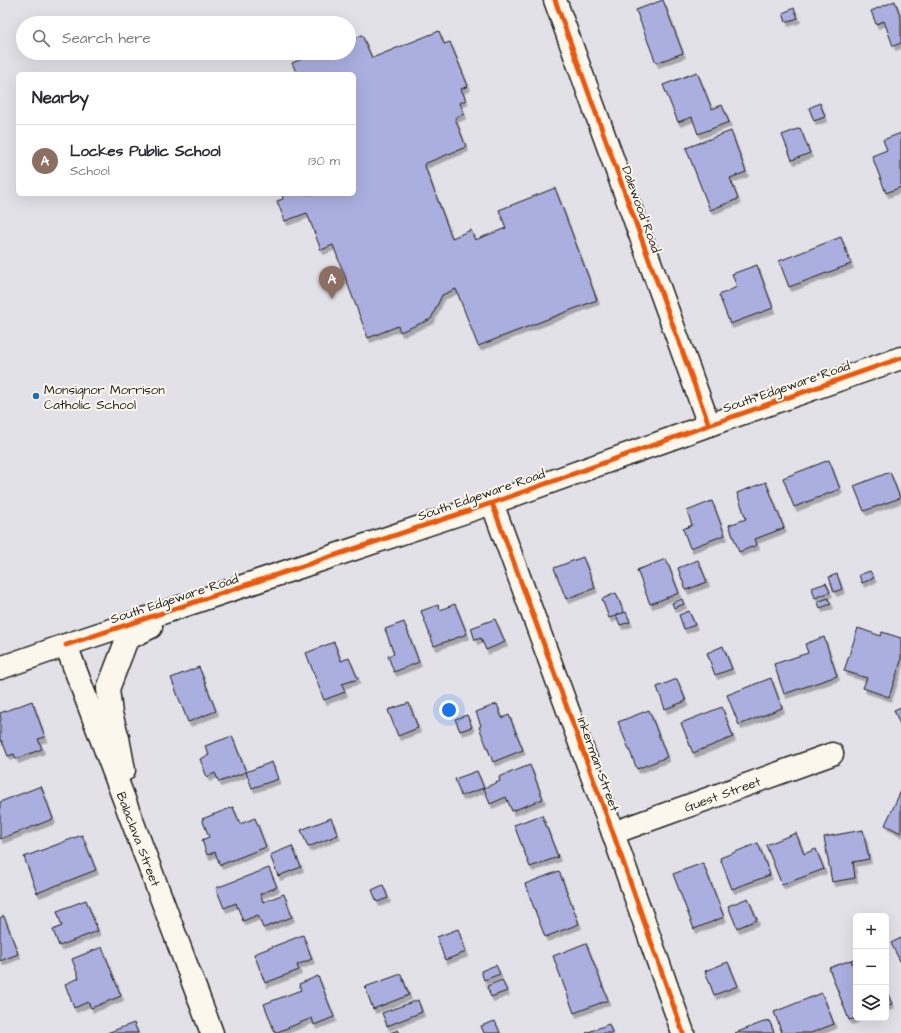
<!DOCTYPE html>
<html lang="en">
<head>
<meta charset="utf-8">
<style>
	body { margin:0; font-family:"Architects Daughter",sans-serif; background:#f7f7f7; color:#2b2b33 }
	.controls { position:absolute; right:12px; bottom:12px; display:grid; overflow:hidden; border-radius:6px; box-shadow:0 4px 16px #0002 }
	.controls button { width:36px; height:36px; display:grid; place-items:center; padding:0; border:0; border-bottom:1px solid #e1e1e2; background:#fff; color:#2b2b33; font:20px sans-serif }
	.you { position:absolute; left:449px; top:710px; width:14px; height:14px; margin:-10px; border:3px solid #fff; border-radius:50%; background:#1a73e8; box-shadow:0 0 0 6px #1a73e833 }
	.badge { display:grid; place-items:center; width:26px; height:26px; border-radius:50%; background:#1f6fb2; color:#fff; font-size:13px; font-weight:700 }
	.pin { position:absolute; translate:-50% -33px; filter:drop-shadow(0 1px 2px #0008) }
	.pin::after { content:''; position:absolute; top:21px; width:14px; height:12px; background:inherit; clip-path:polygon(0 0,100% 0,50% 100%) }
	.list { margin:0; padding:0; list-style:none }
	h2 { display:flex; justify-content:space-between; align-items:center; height:52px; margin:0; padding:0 16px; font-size:17px }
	h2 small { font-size:13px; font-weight:400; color:#7c7c81 }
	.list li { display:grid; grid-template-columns:26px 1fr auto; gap:12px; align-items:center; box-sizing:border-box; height:72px; padding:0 16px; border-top:1px solid #e1e1e2 }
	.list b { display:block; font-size:15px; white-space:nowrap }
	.list p { margin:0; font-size:13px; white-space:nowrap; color:#7c7c81 }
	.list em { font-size:13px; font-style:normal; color:#7c7c81 }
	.icon { flex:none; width:22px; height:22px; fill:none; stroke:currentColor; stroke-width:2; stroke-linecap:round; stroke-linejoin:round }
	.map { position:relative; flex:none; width:901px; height:1033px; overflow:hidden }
	.search { position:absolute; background:#fff; box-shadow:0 4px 16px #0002; left:16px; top:16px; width:340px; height:44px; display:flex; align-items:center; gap:10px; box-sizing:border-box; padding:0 14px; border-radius:22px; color:#7c7c81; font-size:15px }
	.panel { position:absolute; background:#fff; box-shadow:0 4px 16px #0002; left:16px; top:72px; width:340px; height:124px; border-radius:6px }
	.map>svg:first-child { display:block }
	.building { fill:#abafe0; stroke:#1c1c1c; filter:url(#shadow) }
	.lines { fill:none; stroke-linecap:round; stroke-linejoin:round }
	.street-casing { stroke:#1c1c1c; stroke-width:25 }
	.secondary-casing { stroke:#1c1c1c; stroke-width:25 }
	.street { stroke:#fbf7ec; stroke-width:22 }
	.secondary { stroke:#fbf7ec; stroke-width:22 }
	.cycleway-casing { stroke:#fbf7ec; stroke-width:8 }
	.cycleway { stroke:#e8590c; stroke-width:5 }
	.poi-dot { fill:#1f6fb2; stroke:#fbf7ec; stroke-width:1.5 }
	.labels { text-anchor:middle; stroke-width:4; stroke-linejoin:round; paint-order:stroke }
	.street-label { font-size:13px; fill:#1c1c1c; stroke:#fbf7ec }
	.poi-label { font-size:13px; fill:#1c1c1c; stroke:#fbf7ec; text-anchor:start }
</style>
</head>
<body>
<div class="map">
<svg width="901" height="1033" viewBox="0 0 901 1033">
	<defs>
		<filter id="shadow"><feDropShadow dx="2.5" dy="4.5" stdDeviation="0" flood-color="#0004"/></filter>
	</defs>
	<rect width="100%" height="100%" fill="#e3e1e8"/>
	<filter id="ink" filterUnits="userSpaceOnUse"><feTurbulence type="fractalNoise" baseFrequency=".025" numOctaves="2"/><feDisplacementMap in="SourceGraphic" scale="8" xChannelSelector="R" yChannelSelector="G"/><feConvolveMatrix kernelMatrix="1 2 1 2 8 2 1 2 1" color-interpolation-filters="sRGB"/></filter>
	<g filter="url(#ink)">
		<!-- building -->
		<g class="building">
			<polygon points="663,0 683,53 656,63 636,10"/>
			<polygon points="895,1 901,18 901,43 893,46 884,21 876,24 871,11"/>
			<polygon points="794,8 798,18 786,22 783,13"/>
			<polygon points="439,31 444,44 450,42 468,86 461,89 466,100 460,103 464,114 455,118 466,147 424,164 452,238 471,230 475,240 506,228 499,210 555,188 597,300 478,346 456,289 442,295 431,319 400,332 398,326 368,338 333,245 321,250 307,213 285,221 277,201 283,199 282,194 354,194 354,74 297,74 292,63 317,53 349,53 349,41 362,35 372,58"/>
			<polygon points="697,72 712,109 722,105 729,122 698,134 692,117 678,122 663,85"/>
			<polygon points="820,103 825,117 814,121 809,108"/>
			<polygon points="800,128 810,153 792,160 782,135"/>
			<polygon points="731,131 746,172 730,178 738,199 710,210 686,148"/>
			<polygon points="901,133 901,187 886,193 872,156 887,150 883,140"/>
			<polygon points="841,237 851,264 789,287 779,261"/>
			<polygon points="757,265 773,308 730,324 719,295 737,287 732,274"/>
			<polygon points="829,460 840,489 794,507 783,478"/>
			<polygon points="890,472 900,498 864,511 854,486"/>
			<polygon points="766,482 784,528 755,539 757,545 739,552 729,525 746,519 737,493"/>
			<polygon points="712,501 725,535 690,548 683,529 692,525 687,511"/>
			<polygon points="583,557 595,588 566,599 554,568"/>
			<polygon points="666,559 679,593 650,604 637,570"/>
			<polygon points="698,560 707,582 686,590 678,568"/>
			<polygon points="870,571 874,578 862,583 859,575"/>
			<polygon points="837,574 842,589 834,592 829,577"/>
			<polygon points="826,583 830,592 815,598 812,588"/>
			<polygon points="616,593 624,613 609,618 602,599"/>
			<polygon points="828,598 831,604 820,608 818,602"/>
			<polygon points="682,599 684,604 674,608 672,603"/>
			<polygon points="455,604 467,634 434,646 421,611 438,605 440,610"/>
			<polygon points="689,611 695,625 684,629 679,615"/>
			<polygon points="626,612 630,622 620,625 616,615"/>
			<polygon points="495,619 505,642 486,650 481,638 475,640 471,628"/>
			<polygon points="404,622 419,662 394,672 388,656 394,654 385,629"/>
			<polygon points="858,628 881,636 882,632 901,638 901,661 889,697 863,688 867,678 844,671"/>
			<polygon points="824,637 837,676 784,694 774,664 808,653 805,644"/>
			<polygon points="334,642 341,661 349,658 358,679 342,684 345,692 324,700 306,653"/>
			<polygon points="723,646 732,669 715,675 707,653"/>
			<polygon points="199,667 216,711 188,722 171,678"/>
			<polygon points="771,678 782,708 739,725 727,695"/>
			<polygon points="677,679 686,701 665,709 657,687"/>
			<polygon points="32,701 45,737 38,739 42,749 16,759 14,754 8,756 2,741 0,741 0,721 1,720 0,713"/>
			<polygon points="409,703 418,728 398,736 388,710"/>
			<polygon points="497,704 502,718 509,715 523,750 493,762 479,727 481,726 476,712"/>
			<polygon points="722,707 733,737 693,753 681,723"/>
			<polygon points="901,707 901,727 894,710"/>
			<polygon points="649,710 667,757 637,769 618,722"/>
			<polygon points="467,715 472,727 460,731 455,719"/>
			<polygon points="232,736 246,772 219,782 215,773 207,777 200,759 209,755 205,746"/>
			<polygon points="272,762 278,779 252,788 246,772"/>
			<polygon points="530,765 543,799 512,811 506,797 490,804 484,788 500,781 499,777"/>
			<polygon points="477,771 484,788 461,796 455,779"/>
			<polygon points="41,786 53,819 0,839 0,802"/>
			<polygon points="901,791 901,833 885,825"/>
			<polygon points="233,807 240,824 255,818 266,847 220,865 215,852 207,855 202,840 209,837 202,819"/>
			<polygon points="542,815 558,857 530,867 514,825"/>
			<polygon points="331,818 338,835 308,847 301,830"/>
			<polygon points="863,830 869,859 853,862 855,878 832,882 824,837"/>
			<polygon points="796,833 804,854 816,849 824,869 782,885 766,845"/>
			<polygon points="82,835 96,870 37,893 24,857"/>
			<polygon points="758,843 770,875 732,889 720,858"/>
			<polygon points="292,846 301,867 278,876 270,855"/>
			<polygon points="703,863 724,917 694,929 673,874"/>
			<polygon points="269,868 277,887 260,894 263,902 284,894 292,917 263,928 258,915 243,921 236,903 224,908 216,888"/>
			<polygon points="559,871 579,924 545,937 525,884"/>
			<polygon points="383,885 388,898 377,902 372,890"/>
			<polygon points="748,898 757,920 737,928 728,906"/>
			<polygon points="86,900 98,931 59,946 53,930 62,926 57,911"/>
			<polygon points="4,916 18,954 0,961 0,918"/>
			<polygon points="458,929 466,952 445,960 437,937"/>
			<polygon points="303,935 312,959 297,965 299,970 265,983 254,954"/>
			<polygon points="901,938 901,963 891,943"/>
			<polygon points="586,943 608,1000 574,1013 553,956"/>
			<polygon points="102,947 121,996 91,1008 88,1002 74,1008 65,984 79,978 72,959"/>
			<polygon points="856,958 856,974 851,960"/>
			<polygon points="851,960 856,974 856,1018 849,1020 829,968"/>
			<polygon points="728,962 738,986 714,995 705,971"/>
			<polygon points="496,965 500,974 484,980 481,971"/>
			<polygon points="401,974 409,995 373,1009 365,987"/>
			<polygon points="318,976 334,1017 314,1025 312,1018 275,1033 264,1004 301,990 299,984"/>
			<polygon points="502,980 507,991 491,997 487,986"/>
			<polygon points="886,990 892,1004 886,1006"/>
			<polygon points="822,993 834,1024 811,1033 782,1033 774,1012"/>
			<polygon points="418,1000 422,1012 387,1026 382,1013"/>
			<polygon points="769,1020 774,1033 735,1033"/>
			<polygon points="495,1021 500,1033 484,1033 481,1026"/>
			<polygon points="134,1023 138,1033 107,1033"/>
			<polygon points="609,1024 612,1033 586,1033"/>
			<polygon points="398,1030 400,1033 390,1033"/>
		</g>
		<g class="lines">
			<!-- street casing -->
			<g class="street-casing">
				<g id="street">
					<polyline points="492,503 613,833 683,1033"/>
					<polyline points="0,668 66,645"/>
					<path id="s1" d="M613 833 832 754"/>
				</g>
			</g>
			<!-- secondary casing -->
			<g class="secondary-casing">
				<g id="secondary">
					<polyline points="555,0 709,425"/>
					<polyline points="124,770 118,738 111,714 108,689 127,639 151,627"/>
					<polyline points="212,1033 66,645 492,503 709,425 901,358"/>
				</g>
			</g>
			<!-- street -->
			<use href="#street" class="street"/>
			<!-- secondary -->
			<use href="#secondary" class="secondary"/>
			<!-- cycleway casing -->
			<g class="cycleway-casing">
				<g id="cycleway">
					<polyline points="555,0 709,425"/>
					<polyline points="492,503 613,833 683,1033"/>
					<polyline points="66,645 492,503 709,425 901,358"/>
				</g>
			</g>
			<!-- cycleway -->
			<use href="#cycleway" class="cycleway"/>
		</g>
	</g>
	<!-- markers -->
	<circle class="poi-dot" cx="36" cy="396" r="4"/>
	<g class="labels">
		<!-- street labels -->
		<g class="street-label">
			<text transform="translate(642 209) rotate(70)" y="5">Dalewood Road</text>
			<text transform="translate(786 386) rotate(-19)" y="5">South Edgeware Road</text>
			<text transform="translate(481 494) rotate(-19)" y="5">South Edgeware Road</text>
			<text transform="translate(174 598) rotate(-18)" y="5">South Edgeware Road</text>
			<text transform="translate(599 764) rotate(70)" y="5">Inkerman Street</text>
			<text dy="5" stroke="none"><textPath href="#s1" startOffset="116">Guest Street</textPath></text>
			<text transform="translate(139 839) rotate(69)" y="5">Balaclava Street</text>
		</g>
		<!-- poi labels -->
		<g class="poi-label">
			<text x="44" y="394">Monsignor Morrison<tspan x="44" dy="15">Catholic School</tspan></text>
		</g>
	</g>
</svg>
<div class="controls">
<button>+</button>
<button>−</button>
<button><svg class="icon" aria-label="layers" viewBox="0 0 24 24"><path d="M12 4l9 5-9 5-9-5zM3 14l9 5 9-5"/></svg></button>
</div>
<div class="you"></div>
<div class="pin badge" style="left:332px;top:299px;background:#8d6e63">A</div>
<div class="search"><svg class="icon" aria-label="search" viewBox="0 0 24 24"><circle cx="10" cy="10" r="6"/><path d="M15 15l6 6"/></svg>Search here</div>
<section class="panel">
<h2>Nearby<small></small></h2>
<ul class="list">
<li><span class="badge" style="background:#8d6e63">A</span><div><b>Lockes Public School</b><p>School</p></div><em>130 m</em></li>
</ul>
</section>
</div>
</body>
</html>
